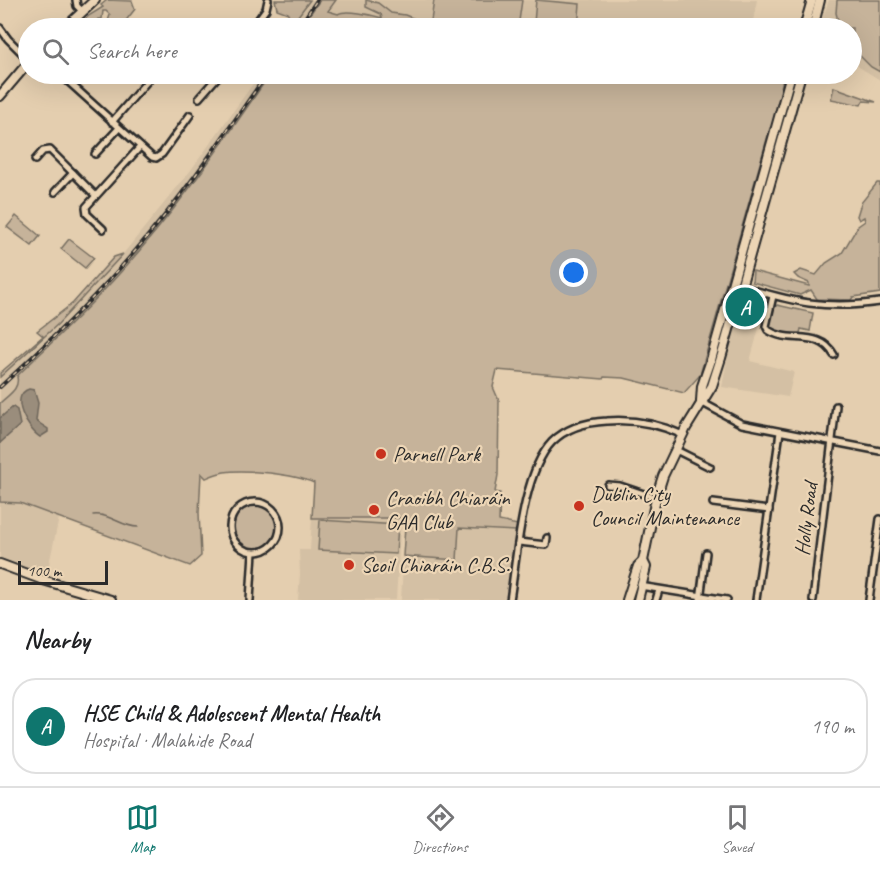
<!DOCTYPE html>
<html lang="en">
<head>
<meta charset="utf-8">
<style>
	body { margin:0; font-family:Caveat,sans-serif; background:#f2f2f2; color:#202124 }
	.scale { position:absolute; left:18px; bottom:15px; width:90px; box-sizing:border-box; padding-left:6px; border:3px solid #2b2b2b; border-top:0; font-size:16px; line-height:21px; white-space:nowrap; color:#2b2b2b; -webkit-text-stroke:4px #ecd5b5; paint-order:stroke }
	.you { position:absolute; left:574px; top:273px; width:21px; height:21px; margin:-15px; border:4px solid #fff; border-radius:50%; background:#1a73e8; box-shadow:0 0 0 9px #1a73e833 }
	.badge { display:grid; place-items:center; width:39px; height:39px; border-radius:50%; background:#0f766e; color:#fff; font-size:20px; font-weight:700 }
	.pin { position:absolute; translate:-50% -50%; border:3px solid #fff; box-shadow:0 2px 6px #0006 }
	.list { margin:0; padding:0; list-style:none }
	h2 { display:flex; justify-content:space-between; align-items:center; height:78px; margin:0; padding:0 24px; font-size:26px }
	h2 small { font-size:20px; font-weight:400; color:#757577 }
	.list li { display:grid; grid-template-columns:39px 1fr auto; gap:18px; align-items:center; box-sizing:border-box; height:96px; margin:0 12px 12px; padding:0 12px; border:2px solid #e0e0e0; border-radius:24px }
	.list b { display:block; font-size:22px; white-space:nowrap }
	.list p { margin:0; font-size:20px; white-space:nowrap; color:#757577 }
	.list em { font-size:20px; font-style:normal; color:#757577 }
	.icon { flex:none; width:33px; height:33px; fill:none; stroke:currentColor; stroke-width:2; stroke-linecap:round; stroke-linejoin:round }
	.map { position:relative; flex:none; width:880px; height:600px; overflow:hidden }
	.search { position:absolute; background:#fff; box-shadow:0 6px 24px #0002; left:18px; right:18px; top:18px; height:66px; display:flex; align-items:center; gap:15px; box-sizing:border-box; padding:0 21px; border-radius:33px; color:#757577; font-size:22px }
	.sheet { height:186px; background:#fff }
	nav { display:flex; justify-content:space-around; align-items:center; box-sizing:border-box; height:84px; border-top:2px solid #e0e0e0; background:#fff; font-size:16px; color:#757577 }
	nav a { display:grid; justify-items:center; gap:3px }
	nav .on { color:#0f766e }
	.map>svg:first-child { display:block }
	.built { fill:#d4c0a4 }
	.green { fill:#c6b39a; stroke:#786f62; stroke-width:1.5 }
	.water { fill:#9a8d7b; stroke:#6e665b; stroke-width:1.5 }
	.lines { fill:none; stroke-linecap:round; stroke-linejoin:round }
	.stream { stroke:#6e665b; stroke-width:1.5 }
	.minor-casing { stroke:#2b2b2b; stroke-width:10 }
	.secondary-casing { stroke:#2b2b2b; stroke-width:12 }
	.minor { stroke:#ecd5b5; stroke-width:5 }
	.secondary { stroke:#ecd5b5; stroke-width:8 }
	.rail-casing { stroke:#2b2b2b; stroke-width:4 }
	.rail { stroke:#ecd5b5; stroke-width:1.5; stroke-dasharray:4.5; stroke-linecap:butt }
	.poi-dot { fill:#c8321e; stroke:#ecd5b5; stroke-width:2 }
	.labels { text-anchor:middle; stroke-width:4.5; stroke-linejoin:round; paint-order:stroke }
	.poi-label { font-size:21px; fill:#2b2b2b; stroke:#ecd5b5; text-anchor:start }
	.street-label { font-size:21px; fill:#2b2b2b; stroke:#ecd5b5 }
</style>
</head>
<body>
<div class="map">
<svg width="880" height="600" viewBox="0 0 880 600">
	<rect width="100%" height="100%" fill="#e4ceaf"/>
	<filter id="ink" filterUnits="userSpaceOnUse"><feTurbulence type="fractalNoise" baseFrequency=".0167" numOctaves="2"/><feDisplacementMap in="SourceGraphic" scale="12" xChannelSelector="R" yChannelSelector="G"/><feConvolveMatrix kernelMatrix="1 2 1 2 8 2 1 2 1" color-interpolation-filters="sRGB"/></filter>
	<g filter="url(#ink)">
		<!-- built -->
		<g class="built">
			<polygon points="310,0 757,0 753,21 782,28 382,28 315,7 300,28 291,28"/>
			<polygon points="829,0 880,0 880,80 859,67 852,59 852,28 823,28 820,25"/>
			<polygon points="260,74 270,74 216,153 184,196 139,251 95,300 19,374 18,377 19,383 16,389 0,403 0,373 43,336 37,331 73,303 114,257 123,254 191,170"/>
			<polygon points="745,293 767,299 750,361 794,372 788,397 722,387 729,349"/>
			<polygon points="0,502 20,503 59,518 46,578 0,559"/>
			<polygon points="312,518 401,518 396,600 298,600 300,574 299,550 310,550"/>
			<polygon points="405,527 459,531 459,528 516,531 505,600 401,600"/>
		</g>
		<!-- green -->
		<g class="green">
			<polygon points="107,0 132,1 135,9 124,23 133,28 110,28 108,21 110,15 106,11 103,11 102,19 98,19 92,28 74,28 90,15 103,7 101,5"/>
			<polygon points="275,0 310,0 292,24 290,22 288,13 277,9"/>
			<path d="M320 0H336L328 11 338 14C346 9 372 15 382 18L381 14 366 7V0L378 3 391 13 405 15 425 23 426 28H300Z"/>
			<polygon points="434,0 522,0 518,28 430,28"/>
			<polygon points="536,0 580,4 578,27 534,23"/>
			<polygon points="837,0 880,0 880,72 871,67 852,48 852,28 840,28 836,13"/>
			<path d="M270 74H784L773 127 770 128 700 375 684 393 624 378 604 377 603 379 497 370 493 387 499 401 498 475 495 492 500 493 499 521 518 525 516 531 459 528 457 560 403 556 405 527 401 518H312L314 483C294 474 246 469 224 472 218 473 211 476 206 478L201 473 199 513 201 556 190 566 20 503 0 502V403C8 395 20 389 17 377L19 374C61 334 103 294 140 250 188 194 229 134 270 74Z"/>
			<polygon points="834,87 876,102 863,101 861,105 831,99"/>
			<polygon points="877,183 880,183 880,293 853,297 851,300 817,299 811,290 800,295 752,282 753,271 809,286 809,283 798,278 794,274 801,270 816,275 826,263 842,253 858,226 865,221 864,217 859,220 857,216 861,203"/>
			<polygon points="16,216 40,236 32,246 7,227"/>
			<polygon points="69,239 94,258 85,268 61,249"/>
			<polygon points="123,254 58,324 0,377 0,373 43,336 37,331 73,303 114,257"/>
			<path d="M777 305 813 313 810 331 801 329 800 333 787 335 772 330C767 321 771 311 777 305Z"/>
			<circle cx="255" cy="527" r="21"/>
			<polygon points="320,520 398,525 396,554 318,550"/>
		</g>
		<!-- water -->
		<g class="water">
			<path d="M29 389 34 390 38 403 36 421 48 429V432L40 437C28 430 8 396 29 389Z"/>
			<polygon points="13,407 17,410 20,425 0,443 0,418"/>
		</g>
		<g class="lines">
			<!-- stream -->
			<path class="stream" d="M93 515C110 513 121 527 138 527"/>
			<!-- minor casing -->
			<g class="minor-casing">
				<g id="minor">
					<polyline points="76,0 77,6 82,11"/>
					<polyline points="0,28 8,39 28,59"/>
					<polyline points="252,28 266,9 268,0"/>
					<polyline points="39,74 40,74"/>
					<polyline points="48,74 61,75 152,157 156,158 162,154 190,115"/>
					<polyline points="199,98 220,74"/>
					<polyline points="112,122 150,78 151,74"/>
					<polyline points="95,154 119,128"/>
					<polyline points="35,160 43,151 50,150 95,195"/>
					<polyline points="55,192 73,173"/>
					<polyline points="103,229 87,214 86,207 140,147"/>
					<path d="M740 286C793 302 825 310 880 302"/>
					<path d="M773 296 766 326 768 330C789 345 819 328 834 355"/>
					<polyline points="701,402 742,424 880,451"/>
					<polyline points="676,450 710,467"/>
					<polyline points="608,485 620,486 656,498"/>
					<circle cx="255" cy="527" r="25"/>
					<polyline points="713,503 769,510"/>
					<polyline points="519,542 546,545 547,538"/>
					<polyline points="640,586 727,600"/>
					<polyline points="250,600 253,552"/>
					<path d="M510 600C517 557 522 473 552 442 566 428 587 422 607 421 633 419 659 424 683 435"/>
					<polyline points="656,600 659,590"/>
					<polyline points="700,600 706,553"/>
					<polyline points="756,600 780,432"/>
					<polyline points="813,600 836,406"/>
					<polyline points="869,600 880,519"/>
				</g>
			</g>
			<!-- secondary casing -->
			<g class="secondary-casing">
				<g id="secondary">
					<polyline points="65,28 95,0"/>
					<polyline points="804,28 812,0"/>
					<polyline points="813,28 820,0"/>
					<polyline points="0,96 28,63"/>
					<polyline points="701,401 702,386 711,360 791,74"/>
					<polyline points="0,564 43,580 111,600"/>
					<polyline points="627,600 638,566 643,561 656,498 663,476 686,428 712,386 721,358 801,74"/>
					<polyline points="638,600 646,567 643,561"/>
				</g>
			</g>
			<!-- minor -->
			<use href="#minor" class="minor"/>
			<!-- secondary -->
			<use href="#secondary" class="secondary"/>
			<!-- rail casing -->
			<g class="rail-casing">
				<g id="rail">
					<polyline points="298,28 317,0"/>
					<path d="M0 387C48 343 94 299 136 250 184 195 225 134 267 74"/>
				</g>
			</g>
			<!-- rail -->
			<use href="#rail" class="rail"/>
		</g>
	</g>
	<!-- markers -->
	<g class="poi-dot">
		<circle cx="381" cy="454" r="6"/>
		<circle cx="579" cy="506" r="6"/>
		<circle cx="374" cy="510" r="6"/>
		<circle cx="349" cy="565" r="6"/>
	</g>
	<g class="labels">
		<!-- poi labels -->
		<g class="poi-label">
			<text x="393" y="461">Parnell Park</text>
			<text x="591" y="501">Dublin City<tspan x="591" dy="24">Council Maintenance</tspan></text>
			<text x="386" y="505">Craoibh Chiaráin<tspan x="386" dy="24">GAA Club</tspan></text>
			<text x="361" y="572">Scoil Chiaráin C.B.S.</text>
		</g>
		<!-- street labels -->
		<g class="street-label">
			<text transform="translate(806 519) rotate(-83)" y="7">Holly Road</text>
		</g>
	</g>
</svg>
<div class="scale">100 m</div>
<div class="you"></div>
<div class="pin badge" style="left:745px;top:307px">A</div>
<div class="search"><svg class="icon" aria-label="search" viewBox="0 0 24 24"><circle cx="10" cy="10" r="6"/><path d="M15 15l6 6"/></svg>Search here</div>
</div>
<section class="sheet">
<h2>Nearby<small></small></h2>
<ul class="list">
<li><span class="badge">A</span><div><b>HSE Child &amp; Adolescent Mental Health</b><p>Hospital · Malahide Road</p></div><em>190 m</em></li>
</ul>
</section>
<nav>
<a class="on"><svg class="icon" aria-label="map" viewBox="0 0 24 24"><path d="M3 6l6-2 6 2 6-2v14l-6 2-6-2-6 2zM9 4v14M15 6v14"/></svg>Map</a>
<a><svg class="icon" aria-label="directions" viewBox="0 0 24 24"><path d="M12 3l9 9-9 9-9-9zM9 14v-3h6M13 9l2 2-2 2"/></svg>Directions</a>
<a><svg class="icon" aria-label="saved" viewBox="0 0 24 24"><path d="M7 4h10v16l-5-4-5 4z"/></svg>Saved</a>
</nav>
</body>
</html>
